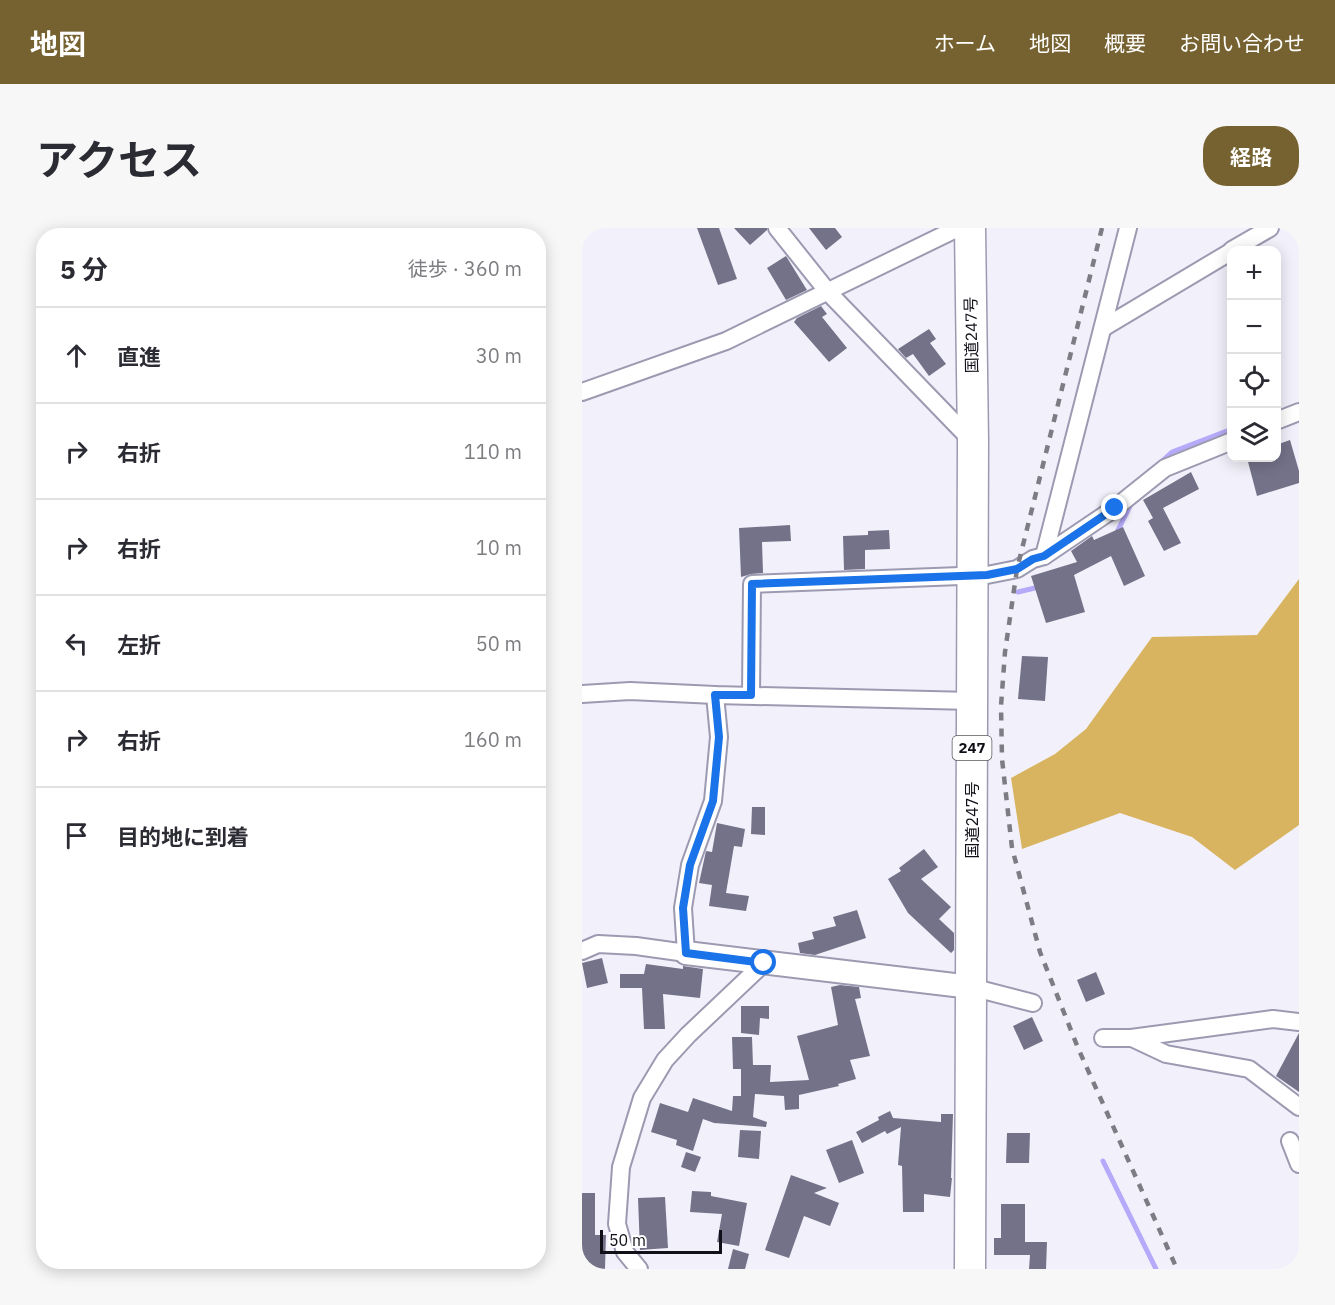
<!DOCTYPE html>
<html lang="ja">
<head>
<meta charset="utf-8">
<style>
	body { margin:0; font-family:"IBM Plex Sans","Noto Sans JP",sans-serif; background:#f7f7f7; color:#2b2b33 }
	.controls { position:absolute; right:18px; top:18px; display:grid; overflow:hidden; border-radius:12px; box-shadow:0 3px 15px #0003 }
	.controls button { width:54px; height:54px; display:grid; place-items:center; padding:0; border:0; border-bottom:2px solid #e1e1e2; background:#fff; color:#2b2b33; font:30px sans-serif }
	.scale { position:absolute; left:18px; bottom:15px; width:122px; box-sizing:border-box; padding-left:6px; border:3px solid #111018; border-top:0; font-size:16px; line-height:21px; white-space:nowrap; color:#111018; -webkit-text-stroke:4px #fff; paint-order:stroke }
	.stop { position:absolute; width:18px; height:18px; margin:-14px; border:4px solid #1a73e8; border-radius:50%; background:#fff }
	.stop.end { background:#1a73e8; border-color:#fff; box-shadow:0 2px 6px #0008 }
	.list { margin:0; padding:0; list-style:none }
	h2 { display:flex; justify-content:space-between; align-items:center; height:78px; margin:0; padding:0 24px; font-size:26px }
	h2 small { font-size:20px; font-weight:400; color:#7c7c81 }
	.list li { display:grid; grid-template-columns:39px 1fr auto; gap:18px; align-items:center; box-sizing:border-box; height:96px; padding:0 24px; border-top:2px solid #e1e1e2 }
	.list b { display:block; font-size:22px; white-space:nowrap }
	.list em { font-size:20px; font-style:normal; color:#7c7c81 }
	.icon { flex:none; width:33px; height:33px; fill:none; stroke:currentColor; stroke-width:2; stroke-linecap:round; stroke-linejoin:round }
	.map { position:relative; flex:none; width:717px; height:1041px; overflow:hidden; border-radius:24px }
	header { display:flex; align-items:center; gap:36px; box-sizing:border-box; height:84px; padding:0 30px; background:#766130; color:#fff }
	header strong { font-size:28px }
	nav { display:flex; gap:33px; margin-inline-start:auto; font-size:21px }
	.intro { display:flex; align-items:center; justify-content:space-between; box-sizing:border-box; height:144px; padding:0 36px }
	h1 { margin:0; font-size:42px }
	.button { padding:15px 27px; border-radius:24px; background:#766130; color:#fff; font-size:21px; font-weight:700 }
	main { display:flex; gap:36px; padding:0 36px }
	aside { flex:1; background:#fff; border-radius:24px; box-shadow:0 3px 15px #0003 }
	.map>svg:first-child { display:block }
	.forest { fill:#d8b460 }
	.lines { fill:none; stroke-linecap:round; stroke-linejoin:round }
	.stream { stroke:#b5aaf9; stroke-width:5 }
	.building { fill:#747288 }
	.street-casing { stroke:#9c9ab1; stroke-width:20 }
	.secondary-casing { stroke:#9c9ab1; stroke-width:26 }
	.highway-casing { stroke:#9c9ab1; stroke-width:33 }
	.street { stroke:#fff; stroke-width:16 }
	.secondary { stroke:#fff; stroke-width:22 }
	.highway { stroke:#fff; stroke-width:30 }
	.rail { stroke:#7d7c85; stroke-width:4.5; stroke-dasharray:8 8; stroke-linecap:butt }
	.route { stroke:#1a73e8; stroke-width:8 }
	.labels { text-anchor:middle; stroke-width:5; stroke-linejoin:round; paint-order:stroke }
	.shield { fill:#fff; stroke:#58585d; stroke-width:1.5 }
	.shield-label { font-size:15px; font-weight:bold; fill:#111018 }
	.street-label { font-size:16px; fill:#111018; stroke:#fff }
</style>
</head>
<body>
<header>
<strong>地図</strong>
<nav><a>ホーム</a><a>地図</a><a>概要</a><a>お問い合わせ</a></nav>
</header>
<div class="intro"><h1>アクセス</h1><a class="button">経路</a></div>
<main>
<aside>
<h2>5 分<small>徒歩 · 360 m</small></h2>
<ul class="list">
<li><svg class="icon" aria-label="ahead" viewBox="0 0 24 24"><path d="M12 20V5M6 11l6-6 6 6"/></svg><div><b>直進</b></div><em>30 m</em></li>
<li><svg class="icon" aria-label="right" viewBox="0 0 24 24"><path d="M7 20v-9h11M14 6l5 5-5 5"/></svg><div><b>右折</b></div><em>110 m</em></li>
<li><svg class="icon" aria-label="right" viewBox="0 0 24 24"><path d="M7 20v-9h11M14 6l5 5-5 5"/></svg><div><b>右折</b></div><em>10 m</em></li>
<li><svg class="icon" aria-label="left" viewBox="0 0 24 24"><path d="M17 20v-9H6M10 6l-5 5 5 5"/></svg><div><b>左折</b></div><em>50 m</em></li>
<li><svg class="icon" aria-label="right" viewBox="0 0 24 24"><path d="M7 20v-9h11M14 6l5 5-5 5"/></svg><div><b>右折</b></div><em>160 m</em></li>
<li><svg class="icon" aria-label="arrive" viewBox="0 0 24 24"><path d="M6 21V4h12l-3 4 3 4H6"/></svg><div><b>目的地に到着</b></div></li>
</ul>
</aside>
<div class="map">
<svg width="717" height="1041" viewBox="0 0 717 1041">
	<rect width="100%" height="100%" fill="#f2f1fb"/>
	<!-- forest -->
	<polygon class="forest" points="717,351 717,597 653,642 610,609 538,585 440,621 429,550 473,526 504,501 570,409 675,407"/>
	<g class="lines">
		<!-- stream -->
		<g class="stream">
			<polyline points="0,4 10,0"/>
			<polyline points="577,236 590,224 650,201"/>
			<polyline points="534,306 550,274"/>
			<polyline points="436,364 457,359"/>
			<polyline points="521,933 574,1041"/>
		</g>
	</g>
	<!-- building -->
	<g class="building">
		<polygon points="115,0 137,0 155,51 136,57"/>
		<polygon points="152,0 185,0 185,2 168,17"/>
		<polygon points="227,0 253,0 260,9 244,22"/>
		<polygon points="204,28 225,62 204,72 185,40"/>
		<polygon points="239,78 245,86 240,89 265,120 247,134 212,94 215,90"/>
		<polygon points="347,101 354,111 348,115 364,136 347,148 331,126 324,130 316,121"/>
		<polygon points="708,212 717,243 717,255 675,268 665,230 694,230 694,217"/>
		<polygon points="609,244 617,261 581,280 599,315 582,323 566,293 571,290 561,272"/>
		<polygon points="208,297 209,313 180,314 181,345 169,346 159,349 157,300"/>
		<polygon points="541,299 563,348 542,358 529,328 492,347 503,384 464,395 449,348 495,334 489,323 510,308 512,312"/>
		<polygon points="307,302 308,321 283,322 283,341 262,342 261,308 286,307 286,303"/>
		<polygon points="440,428 466,429 463,473 436,471"/>
		<polygon points="170,579 183,579 183,607 169,606"/>
		<polygon points="135,595 163,601 160,619 152,618 144,665 167,668 164,683 127,678 130,657 117,655 124,623 130,624"/>
		<polygon points="342,621 356,639 339,651 369,679 357,691 372,705 372,722 369,725 326,685 306,651 319,643 317,640"/>
		<polygon points="275,682 284,710 233,727 218,725 216,715 232,711 230,704 254,698 251,689"/>
		<polygon points="20,730 26,755 5,760 0,735"/>
		<polygon points="64,736 101,741 101,738 121,741 118,770 81,766 83,801 62,801 60,760 38,760 38,746 62,746"/>
		<polygon points="514,744 523,766 504,774 495,752"/>
		<polygon points="258,757 277,759 279,770 273,771 288,828 268,832 274,851 256,856 257,858 217,867 217,881 203,882 202,868 173,866 171,889 185,894 184,899 132,895 121,891 111,923 94,917 95,912 69,904 78,875 106,884 111,870 150,883 151,868 159,868 159,841 151,841 150,809 170,809 171,837 189,837 188,854 227,852 215,808 256,797 249,759"/>
		<polygon points="159,778 187,778 187,791 178,790 177,807 159,805"/>
		<polygon points="450,789 461,813 442,822 431,798"/>
		<polygon points="717,805 717,864 694,848"/>
		<polygon points="308,883 311,890 359,894 359,886 371,886 369,950 370,950 368,969 342,966 342,984 321,984 320,938 316,937 319,899 305,906 303,903 280,915 274,904 297,892 296,889"/>
		<polygon points="158,902 179,903 177,931 156,929"/>
		<polygon points="425,905 448,905 447,935 424,935"/>
		<polygon points="270,912 282,945 257,955 244,922"/>
		<polygon points="104,924 119,929 113,944 99,939"/>
		<polygon points="209,947 245,960 232,965 257,975 248,998 222,988 207,1030 183,1022"/>
		<polygon points="110,963 129,964 129,968 165,975 157,1018 135,1014 140,986 108,984"/>
		<polygon points="0,965 13,965 13,1007 24,1007 23,1041 0,1041"/>
		<polygon points="83,969 86,1020 58,1022 56,970"/>
		<polygon points="419,976 443,976 443,1014 465,1014 464,1041 447,1041 448,1027 412,1027 412,1010 419,1010"/>
		<polygon points="151,1021 167,1026 163,1041 146,1041"/>
	</g>
	<g class="lines">
		<!-- street casing -->
		<g class="street-casing">
			<g id="street">
				<polyline points="195,0 246,64 390,213"/>
				<polyline points="650,22 688,0"/>
				<polyline points="521,100 650,23"/>
				<polyline points="0,164 144,113 376,0"/>
				<polyline points="694,193 717,184"/>
				<polyline points="462,328 546,0"/>
				<polyline points="0,466 48,463 133,467 390,473"/>
				<polyline points="169,467 170,356 405,347 435,341 451,331 462,328 533,280 583,240 650,213"/>
				<polyline points="0,723 16,716 54,718 104,725 101,680 108,637 131,573 137,509 133,467"/>
				<polyline points="389,759 451,775"/>
				<polyline points="521,810 549,810 691,791 717,794"/>
				<polyline points="550,810 584,826 667,841 717,879"/>
				<polyline points="708,913 717,936"/>
				<polyline points="57,1041 43,1024 35,996 39,939 60,870 83,832 106,807 182,735"/>
			</g>
		</g>
		<!-- secondary casing -->
		<g class="secondary-casing">
			<polyline id="secondary" points="104,725 389,759"/>
		</g>
		<!-- highway casing -->
		<g class="highway-casing">
			<polyline id="highway" points="388,1041 391,214 388,0"/>
		</g>
		<!-- street -->
		<use href="#street" class="street"/>
		<!-- secondary -->
		<use href="#secondary" class="secondary"/>
		<!-- highway -->
		<use href="#highway" class="highway"/>
		<!-- rail -->
		<polyline class="rail" points="520,0 435,341 423,424 419,478 420,531 430,620 458,724 496,820 595,1041"/>
	</g>
	<g class="lines">
		<!-- route -->
		<polyline class="route" points="182,735 104,725 101,680 108,637 131,573 137,509 133,467 169,467 170,356 405,347 435,341 451,331 462,328 533,280"/>
	</g>
	<g class="labels">
		<!-- shield labels -->
		<rect class="shield" x="370.5" y="508" width="39" height="24" rx="4.5"/>
		<g class="shield-label">
			<text x="390" y="525">247</text>
		</g>
		<!-- street labels -->
		<g class="street-label">
			<text transform="translate(389 107) rotate(-91)" y="6">国道247号</text>
			<text transform="translate(390 592) rotate(-90)" y="6">国道247号</text>
		</g>
	</g>
</svg>
<div class="controls">
<button>+</button>
<button>−</button>
<button><svg class="icon" aria-label="locate" viewBox="0 0 24 24"><circle cx="12" cy="12" r="6"/><path d="M12 2v4M12 18v4M2 12h4M18 12h4"/></svg></button>
<button><svg class="icon" aria-label="layers" viewBox="0 0 24 24"><path d="M12 4l9 5-9 5-9-5zM3 14l9 5 9-5"/></svg></button>
</div>
<div class="scale">50 m</div>
<div class="stop" style="left:182px;top:735px"></div>
<div class="stop end" style="left:533px;top:280px"></div>
</div>
</main>
</body>
</html>
